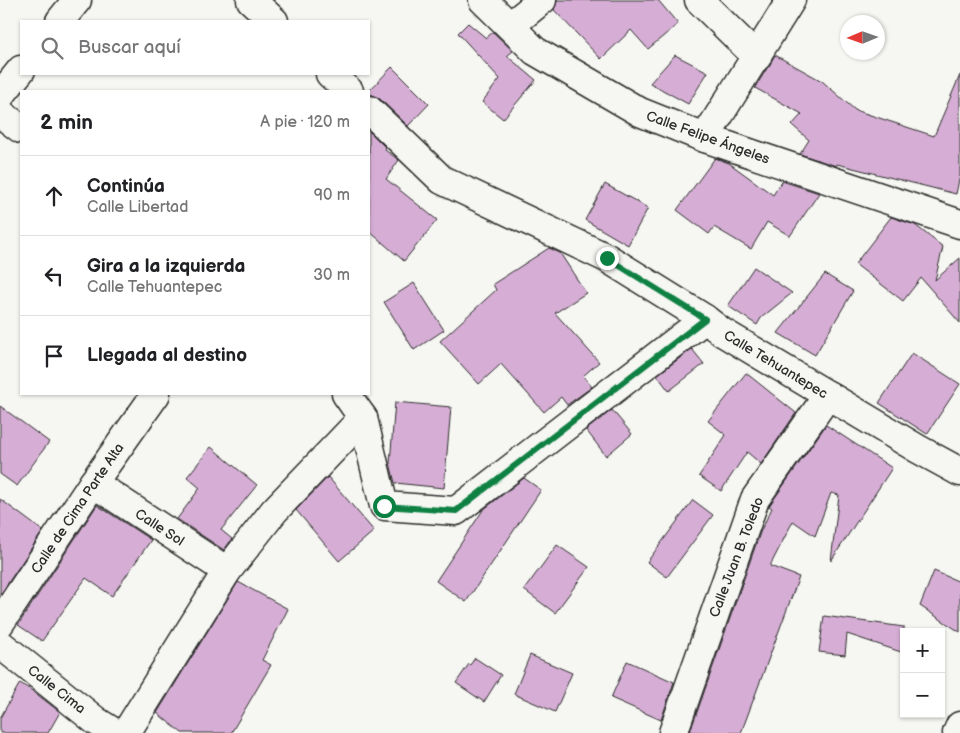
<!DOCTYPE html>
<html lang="es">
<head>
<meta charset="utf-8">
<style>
	body { margin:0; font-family:"Balsamiq Sans",sans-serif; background:#f2f2f2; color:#202124 }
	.controls { position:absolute; right:15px; bottom:15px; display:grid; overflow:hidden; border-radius:0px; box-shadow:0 1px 4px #0004 }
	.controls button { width:45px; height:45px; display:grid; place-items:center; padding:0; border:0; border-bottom:1px solid #e0e0e0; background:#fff; color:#202124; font:25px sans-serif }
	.compass { position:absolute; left:840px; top:15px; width:45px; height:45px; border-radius:50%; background:#fff; box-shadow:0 1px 4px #0004; rotate:268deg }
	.stop { position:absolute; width:15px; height:15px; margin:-11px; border:4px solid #0b8043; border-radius:50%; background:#fff }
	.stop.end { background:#0b8043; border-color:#fff; box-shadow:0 1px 5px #0008 }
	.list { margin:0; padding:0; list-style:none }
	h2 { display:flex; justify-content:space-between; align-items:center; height:65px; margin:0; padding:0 20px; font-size:21px }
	h2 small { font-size:16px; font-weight:400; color:#757577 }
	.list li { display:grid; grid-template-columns:32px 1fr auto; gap:15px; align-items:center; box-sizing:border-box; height:80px; padding:0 20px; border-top:1px solid #e0e0e0 }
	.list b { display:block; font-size:19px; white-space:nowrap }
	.list p { margin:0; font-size:16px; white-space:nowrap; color:#757577 }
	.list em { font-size:16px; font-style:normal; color:#757577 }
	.icon { flex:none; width:28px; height:28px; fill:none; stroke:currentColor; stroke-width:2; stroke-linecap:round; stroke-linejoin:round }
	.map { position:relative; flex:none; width:960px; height:733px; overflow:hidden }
	.search { position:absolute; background:#fff; box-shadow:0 1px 4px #0004; left:20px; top:20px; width:350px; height:55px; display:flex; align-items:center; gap:12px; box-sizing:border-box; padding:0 18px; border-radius:0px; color:#757577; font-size:19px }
	.panel { position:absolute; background:#fff; box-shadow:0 1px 4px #0004; left:20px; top:90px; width:350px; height:305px; border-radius:0px }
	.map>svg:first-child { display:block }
	.building { fill:#d6aed5; stroke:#2b2b2b }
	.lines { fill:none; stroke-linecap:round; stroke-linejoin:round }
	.street-casing { stroke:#2b2b2b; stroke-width:31 }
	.street { stroke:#f6f6f2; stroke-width:28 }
	.route { stroke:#0b8043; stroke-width:6 }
	.labels { text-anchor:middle; stroke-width:4; stroke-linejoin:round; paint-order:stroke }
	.street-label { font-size:14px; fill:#2b2b2b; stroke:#f6f6f2 }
</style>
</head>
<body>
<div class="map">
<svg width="960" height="733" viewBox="0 0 960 733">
	<rect width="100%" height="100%" fill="#f6f6f2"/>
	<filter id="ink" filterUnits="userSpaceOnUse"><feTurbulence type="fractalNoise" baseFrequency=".02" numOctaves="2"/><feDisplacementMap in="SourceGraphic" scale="10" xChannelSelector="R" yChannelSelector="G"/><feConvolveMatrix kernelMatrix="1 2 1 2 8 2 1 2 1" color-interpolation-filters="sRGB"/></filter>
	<g filter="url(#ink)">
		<!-- building -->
		<g class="building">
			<polygon points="557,0 658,0 678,24 648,49 631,30 601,59 554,10"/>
			<polygon points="468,23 486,38 493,32 513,51 507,56 536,80 503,119 482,102 500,79 458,33"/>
			<polygon points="675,55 708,72 688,104 650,83"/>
			<polygon points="775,55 822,81 855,110 934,136 960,75 960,175 956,194 837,164 836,166 800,154 809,140 792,125 802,114 755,88"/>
			<polygon points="392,67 429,104 408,126 380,99 373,95 369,95 369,91"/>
			<polygon points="369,131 386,148 385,150 399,160 386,179 437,220 404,261 369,231"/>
			<polygon points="715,158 729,163 773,195 782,181 819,193 790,236 767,222 751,249 714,227 709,234 677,210"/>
			<polygon points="605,184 648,208 628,245 585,220"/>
			<polygon points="891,217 915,225 943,247 935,280 960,258 960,323 921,278 903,301 855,264"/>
			<polygon points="549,248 560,253 586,293 555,313 599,362 583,376 592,387 567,405 561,397 544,412 501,364 479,384 440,341 496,290 493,284"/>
			<polygon points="754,267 792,293 761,318 757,325 728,306"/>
			<polygon points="825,274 853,291 815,355 778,333"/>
			<polygon points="414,283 444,330 414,350 384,302"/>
			<polygon points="692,349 704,364 669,391 657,375"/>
			<polygon points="912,353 960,384 927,434 879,403"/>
			<polygon points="746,373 796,413 761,464 747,452 721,491 699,476 726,435 708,421"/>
			<polygon points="395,402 451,407 444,488 395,483 390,463"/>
			<polygon points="0,406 49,442 17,486 0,474"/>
			<polygon points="612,410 632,434 606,456 586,430"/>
			<polygon points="826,425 892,468 831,561 839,495 831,493 815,536 793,521 770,566 799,577 741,733 690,732 761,530 772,508 769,506"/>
			<polygon points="211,447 257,485 221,530 232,539 224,550 177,519 200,488 187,477"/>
			<polygon points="328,477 374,531 339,561 296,510"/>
			<polygon points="524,478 541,490 466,602 436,581 483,510"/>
			<polygon points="0,499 43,531 0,595"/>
			<polygon points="693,500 713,515 667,577 647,562"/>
			<polygon points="97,505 151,540 112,596 86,578 42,641 18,625"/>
			<polygon points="557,545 589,567 555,613 524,590"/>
			<polygon points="934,571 960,582 960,632 920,606"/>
			<polygon points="238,582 288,609 262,660 271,665 231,733 182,733 157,713"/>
			<polygon points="824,616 904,627 904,653 847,634 845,655 819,652"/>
			<polygon points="530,655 572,673 555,712 514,694"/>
			<polygon points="475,658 501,675 484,702 456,683 469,664 470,665"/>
			<polygon points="627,661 674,682 661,720 611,698"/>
			<polygon points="20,683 34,692 60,712 48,733 0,733 0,718"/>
		</g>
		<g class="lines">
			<!-- street casing -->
			<g class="street-casing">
				<g id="street">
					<polyline points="251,0 274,21"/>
					<polyline points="483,0 535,51 640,112 705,138 960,224"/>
					<polyline points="699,0 757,57"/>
					<polyline points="60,21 77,0"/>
					<polyline points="510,26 542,0"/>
					<polyline points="330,74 349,91"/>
					<polyline points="0,96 21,70"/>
					<polyline points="369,110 442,180 607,258 705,319 722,332 918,449 960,472"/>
					<polyline points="0,113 21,129"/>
					<polyline points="705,138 791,0"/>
					<polyline points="346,394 363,418 384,506 456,511 705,319"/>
					<polyline points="93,483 227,571"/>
					<polyline points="0,623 93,483 156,394"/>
					<polyline points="0,644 96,721 115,733"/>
					<polyline points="126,733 227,571 274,511 363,418"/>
					<polyline points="673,733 755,499 828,395"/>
					<polyline points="957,733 960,726"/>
				</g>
			</g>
			<!-- street -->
			<use href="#street" class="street"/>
		</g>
	</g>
	<g class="lines" filter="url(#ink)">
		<!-- route -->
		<polyline class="route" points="384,506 456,511 705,319 607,258"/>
	</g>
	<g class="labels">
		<!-- street labels -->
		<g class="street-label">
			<text transform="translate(708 137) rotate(20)" y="5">Calle Felipe Ángeles</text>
			<text transform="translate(776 364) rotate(31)" y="5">Calle Tehuantepec</text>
			<text transform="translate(77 508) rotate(-56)" y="5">Calle de Cima Parte Alta</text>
			<text transform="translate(160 527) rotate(33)" y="5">Calle Sol</text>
			<text transform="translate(736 557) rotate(-69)" y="5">Calle Juan B. Toledo</text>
			<text transform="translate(57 689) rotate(38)" y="5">Calle Cima</text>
		</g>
	</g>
</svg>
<div class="controls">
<button>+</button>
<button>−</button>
</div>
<svg class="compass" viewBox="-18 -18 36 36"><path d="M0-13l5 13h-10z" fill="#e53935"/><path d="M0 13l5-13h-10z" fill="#757577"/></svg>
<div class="stop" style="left:384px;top:506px"></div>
<div class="stop end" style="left:607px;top:258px"></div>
<div class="search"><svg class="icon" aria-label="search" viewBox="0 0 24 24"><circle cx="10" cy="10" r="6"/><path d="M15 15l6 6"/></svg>Buscar aquí</div>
<section class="panel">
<h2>2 min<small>A pie · 120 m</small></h2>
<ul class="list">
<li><svg class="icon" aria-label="ahead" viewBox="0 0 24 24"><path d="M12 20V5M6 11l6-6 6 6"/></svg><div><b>Continúa</b><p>Calle Libertad</p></div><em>90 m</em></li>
<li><svg class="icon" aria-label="left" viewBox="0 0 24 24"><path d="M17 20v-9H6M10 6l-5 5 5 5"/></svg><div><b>Gira a la izquierda</b><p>Calle Tehuantepec</p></div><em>30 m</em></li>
<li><svg class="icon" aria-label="arrive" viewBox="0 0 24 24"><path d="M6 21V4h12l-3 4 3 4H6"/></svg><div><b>Llegada al destino</b></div></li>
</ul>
</section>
</div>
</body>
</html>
